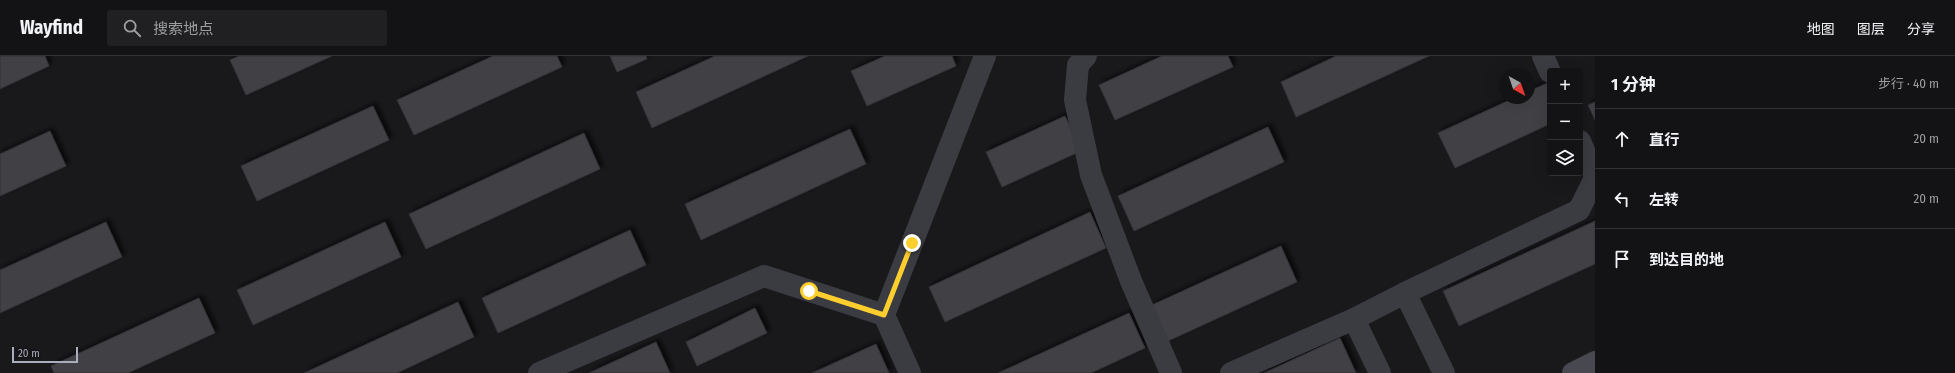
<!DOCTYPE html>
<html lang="zh">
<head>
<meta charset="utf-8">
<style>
	body { margin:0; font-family:"Fira Sans Condensed","Noto Sans SC",sans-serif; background:#202022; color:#f1f3f6 }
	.controls { position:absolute; right:12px; top:12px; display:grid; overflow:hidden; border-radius:4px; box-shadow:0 4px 16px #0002 }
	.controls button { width:36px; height:36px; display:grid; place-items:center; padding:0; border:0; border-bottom:1px solid #323234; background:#131214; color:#f1f3f6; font:20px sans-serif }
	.compass { position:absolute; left:1499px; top:12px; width:36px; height:36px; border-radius:50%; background:#131214; box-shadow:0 4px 16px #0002; rotate:140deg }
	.scale { position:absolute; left:12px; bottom:10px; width:66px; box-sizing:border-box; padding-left:4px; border:2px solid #aaadbb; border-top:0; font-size:11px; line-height:14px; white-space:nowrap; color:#aaadbb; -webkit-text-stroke:3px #141316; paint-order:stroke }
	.stop { position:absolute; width:12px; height:12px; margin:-9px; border:3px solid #fdcf2e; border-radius:50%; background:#fff }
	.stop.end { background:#fdcf2e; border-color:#fff; box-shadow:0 1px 4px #0008 }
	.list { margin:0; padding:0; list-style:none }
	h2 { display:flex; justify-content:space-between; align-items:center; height:52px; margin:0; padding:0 16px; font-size:17px }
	h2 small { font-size:13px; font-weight:400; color:#9d9ea0 }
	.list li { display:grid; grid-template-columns:26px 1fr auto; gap:12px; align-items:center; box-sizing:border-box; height:60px; padding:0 16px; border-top:1px solid #323234 }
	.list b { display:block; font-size:15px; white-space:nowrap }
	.list em { font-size:13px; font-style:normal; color:#9d9ea0 }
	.icon { flex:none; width:22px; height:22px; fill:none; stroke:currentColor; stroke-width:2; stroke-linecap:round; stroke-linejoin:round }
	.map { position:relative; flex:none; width:1595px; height:317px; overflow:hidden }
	header { display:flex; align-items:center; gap:24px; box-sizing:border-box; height:56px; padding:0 20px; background:#131214; border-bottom:1px solid #323234 }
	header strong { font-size:19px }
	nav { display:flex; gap:22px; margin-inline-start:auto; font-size:14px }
	.search { width:280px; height:36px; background:#202022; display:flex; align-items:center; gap:10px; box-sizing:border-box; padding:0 14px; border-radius:4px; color:#9d9ea0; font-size:15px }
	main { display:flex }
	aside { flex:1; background:#131214 }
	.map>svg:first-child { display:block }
	.building { fill:#404045; stroke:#333237; filter:url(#shadow) }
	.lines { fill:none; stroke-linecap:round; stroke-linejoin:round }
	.street { stroke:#3b3b42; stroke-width:22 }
	.secondary { stroke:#474850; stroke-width:22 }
	.route { stroke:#fdcf2e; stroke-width:5 }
</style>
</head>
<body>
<header>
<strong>Wayfind</strong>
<div class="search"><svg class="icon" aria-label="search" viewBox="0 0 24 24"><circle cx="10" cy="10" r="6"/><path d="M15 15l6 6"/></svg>搜索地点</div>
<nav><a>地图</a><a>图层</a><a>分享</a></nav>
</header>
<main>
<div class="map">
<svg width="1595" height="317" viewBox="0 0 1595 317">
	<defs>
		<filter id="shadow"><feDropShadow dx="3.5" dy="-3.5" stdDeviation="2" flood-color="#0009"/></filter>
	</defs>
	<rect width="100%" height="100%" fill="#19181b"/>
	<!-- building -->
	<g class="building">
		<polygon points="0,0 45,0 49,10 0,33"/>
		<polygon points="239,0 332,0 246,39 230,4"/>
		<polygon points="493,0 557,0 562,11 414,79 397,44"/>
		<polygon points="610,0 646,0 647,3 617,16"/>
		<polygon points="715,0 808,0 652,72 636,36"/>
		<polygon points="885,0 952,0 956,10 867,50 851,15"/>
		<polygon points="1162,0 1228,0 1233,11 1115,64 1099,29"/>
		<polygon points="1336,0 1429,0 1296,61 1281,26"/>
		<polygon points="1550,26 1550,68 1455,112 1438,77 1514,42 1529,42 1529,35"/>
		<polygon points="1595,46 1595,64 1588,49"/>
		<polygon points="373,50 389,84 257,145 241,110"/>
		<polygon points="1065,60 1081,95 1002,131 986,96"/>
		<polygon points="1268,71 1284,106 1134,175 1118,140"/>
		<polygon points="850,73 866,108 701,184 685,148"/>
		<polygon points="50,75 66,110 0,140 0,98"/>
		<polygon points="584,77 600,113 426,193 409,158"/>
		<polygon points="1090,156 1106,192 945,266 929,231"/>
		<polygon points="1595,165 1595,208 1459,270 1443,235"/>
		<polygon points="106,166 122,201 0,257 0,214"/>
		<polygon points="385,166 401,201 253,269 237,234"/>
		<polygon points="630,174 646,209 498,277 482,242"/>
		<polygon points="1281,190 1297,226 1168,285 1152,249"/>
		<polygon points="199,242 215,277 128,317 54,317 51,310"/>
		<polygon points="458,246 474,281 397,317 304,317"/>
		<polygon points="755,252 767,277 697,310 686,286"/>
		<polygon points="1129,257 1145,292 1091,317 998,317"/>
		<polygon points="1340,282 1356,317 1264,317"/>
		<polygon points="656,286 670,317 589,317"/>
		<polygon points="876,288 889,317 812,317"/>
	</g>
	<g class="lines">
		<!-- street -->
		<g class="street">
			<polyline points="1086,0 1078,9 1075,44 1091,119 1131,225 1171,317"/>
			<polyline points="1543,0 1550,16"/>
			<polyline points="1580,85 1595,120"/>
			<polyline points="1405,237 1579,154 1595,122"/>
			<polyline points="539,317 764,220 884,259"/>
			<polyline points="910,317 884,259 985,0"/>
			<polyline points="1231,317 1354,263"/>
			<polyline points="1380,317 1354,263 1405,237 1444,317"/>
		</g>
		<!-- secondary -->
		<polyline class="secondary" points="1573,317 1595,306"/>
	</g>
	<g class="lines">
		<!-- route -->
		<polyline class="route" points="809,235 884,259 912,187"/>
	</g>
</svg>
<div class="controls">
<button>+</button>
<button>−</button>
<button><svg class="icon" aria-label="layers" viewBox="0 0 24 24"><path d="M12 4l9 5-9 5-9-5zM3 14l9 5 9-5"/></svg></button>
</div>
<svg class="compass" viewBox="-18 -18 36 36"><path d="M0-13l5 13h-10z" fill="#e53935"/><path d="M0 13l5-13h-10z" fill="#9d9ea0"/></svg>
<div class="scale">20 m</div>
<div class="stop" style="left:809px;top:235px"></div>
<div class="stop end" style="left:912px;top:187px"></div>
</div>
<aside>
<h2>1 分钟<small>步行 · 40 m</small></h2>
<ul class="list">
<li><svg class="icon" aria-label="ahead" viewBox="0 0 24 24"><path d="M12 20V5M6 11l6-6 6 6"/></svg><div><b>直行</b></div><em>20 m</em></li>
<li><svg class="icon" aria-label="left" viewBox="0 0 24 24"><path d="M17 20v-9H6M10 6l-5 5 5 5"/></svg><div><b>左转</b></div><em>20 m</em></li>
<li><svg class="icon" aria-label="arrive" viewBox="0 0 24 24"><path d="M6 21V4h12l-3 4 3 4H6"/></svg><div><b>到达目的地</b></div></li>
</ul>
</aside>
</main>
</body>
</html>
